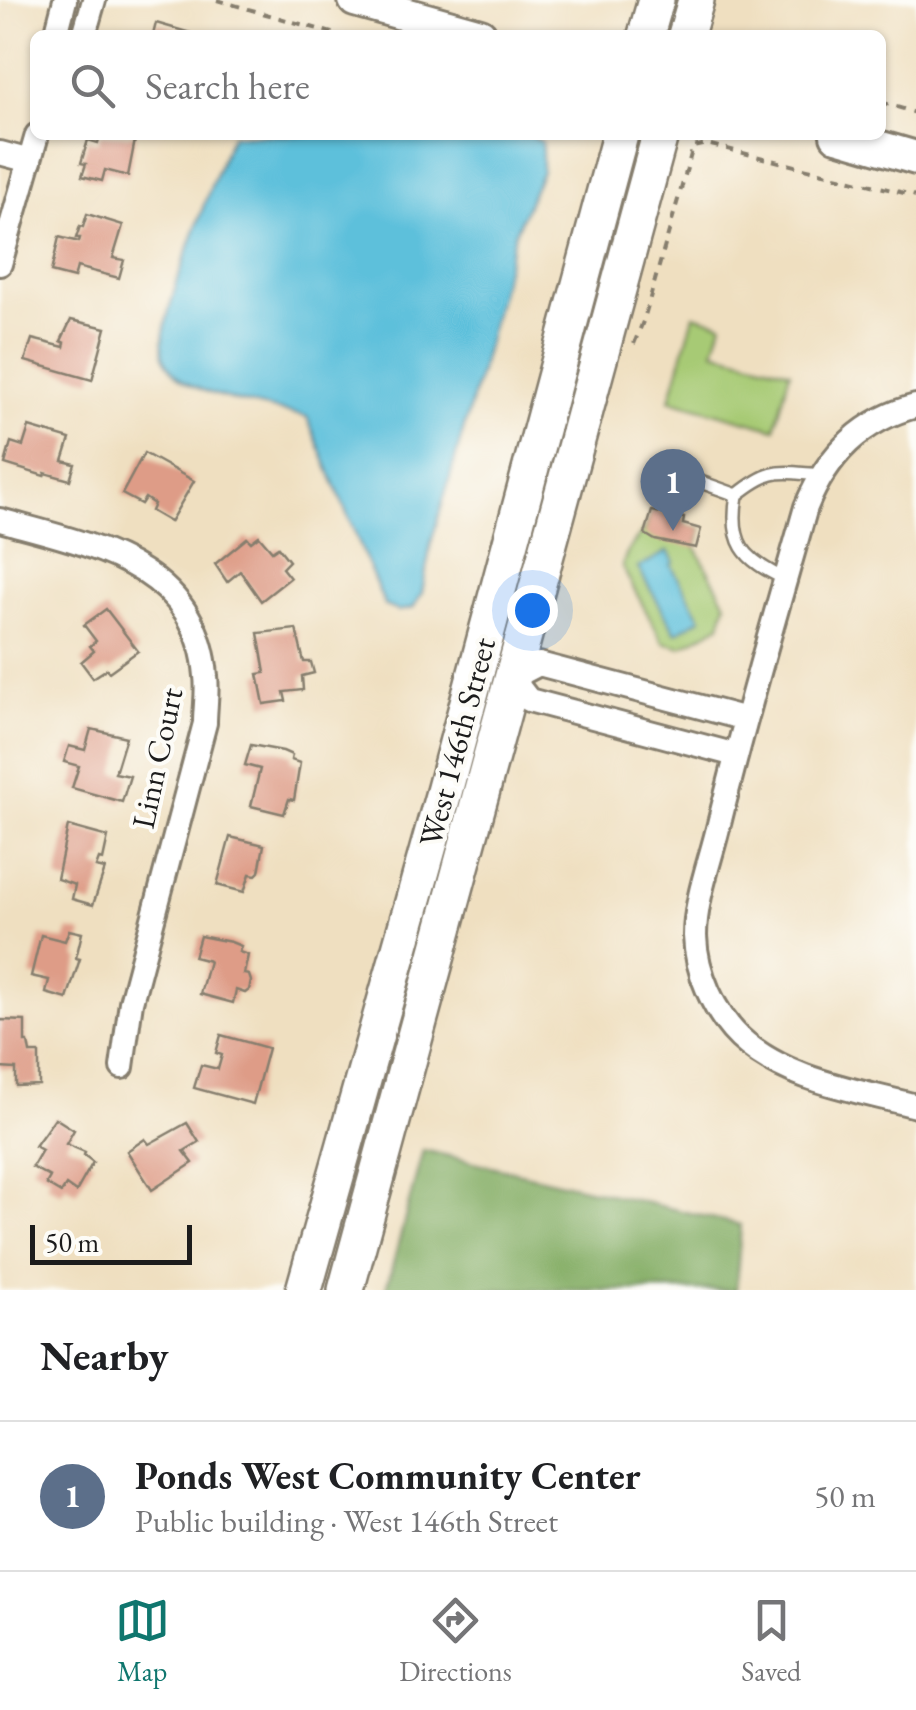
<!DOCTYPE html>
<html lang="en">
<head>
<meta charset="utf-8">
<style>
	body { margin:0; font-family:"EB Garamond",serif; background:#f2f2f2; color:#202124 }
	.scale { position:absolute; left:30px; bottom:25px; width:162px; box-sizing:border-box; padding-left:10px; border:5px solid #1c1c1c; border-top:0; font-size:28px; line-height:35px; white-space:nowrap; color:#1c1c1c; -webkit-text-stroke:8px #fdfcf7; paint-order:stroke }
	.you { position:absolute; left:532px; top:610px; width:35px; height:35px; margin:-25px; border:8px solid #fff; border-radius:50%; background:#1a73e8; box-shadow:0 0 0 15px #1a73e833 }
	.badge { display:grid; place-items:center; width:65px; height:65px; border-radius:50%; background:#0f766e; color:#fff; font-size:32px; font-weight:700 }
	.pin { position:absolute; translate:-50% -82px; filter:drop-shadow(0 2px 5px #0008) }
	.pin::after { content:''; position:absolute; top:52px; width:35px; height:30px; background:inherit; clip-path:polygon(0 0,100% 0,50% 100%) }
	.list { margin:0; padding:0; list-style:none }
	h2 { display:flex; justify-content:space-between; align-items:center; height:130px; margin:0; padding:0 40px; font-size:42px }
	h2 small { font-size:32px; font-weight:400; color:#757577 }
	.list li { display:grid; grid-template-columns:65px 1fr auto; gap:30px; align-items:center; box-sizing:border-box; height:150px; padding:0 40px; border-top:2px solid #e0e0e0 }
	.list b { display:block; font-size:38px; white-space:nowrap }
	.list p { margin:0; font-size:32px; white-space:nowrap; color:#757577 }
	.list em { font-size:32px; font-style:normal; color:#757577 }
	.icon { flex:none; width:55px; height:55px; fill:none; stroke:currentColor; stroke-width:2; stroke-linecap:round; stroke-linejoin:round }
	.map { position:relative; flex:none; width:916px; height:1290px; overflow:hidden }
	.search { position:absolute; background:#fff; box-shadow:0 2px 8px #0004; left:30px; right:30px; top:30px; height:110px; display:flex; align-items:center; gap:25px; box-sizing:border-box; padding:0 35px; border-radius:15px; color:#757577; font-size:38px }
	.sheet { height:280px; background:#fff }
	nav { display:flex; justify-content:space-around; align-items:center; box-sizing:border-box; height:140px; border-top:2px solid #e0e0e0; background:#fff; font-size:28px; color:#757577 }
	nav a { display:grid; justify-items:center; gap:5px }
	nav .on { color:#0f766e }
	.map>svg:first-child { display:block }
	.green { fill:#a7ca74; stroke:#627348; stroke-width:2.5 }
	.forest { fill:#85ae66; stroke:#506541; stroke-width:2.5 }
	.water { fill:#5dc0db; stroke:#3c6e7c; stroke-width:2.5 }
	.building { fill:#de9c87 }
	.lines { fill:none; stroke-linecap:round; stroke-linejoin:round }
	.lane-casing { stroke:#867e6e; stroke-width:16 }
	.street-casing { stroke:#867e6e; stroke-width:28 }
	.secondary-casing { stroke:#867e6e; stroke-width:38 }
	.primary-casing { stroke:#867e6e; stroke-width:40 }
	.path { stroke:#867e6e; stroke-width:4; stroke-dasharray:8 8; stroke-linecap:butt }
	.lane { stroke:#fff; stroke-width:11 }
	.street { stroke:#fff; stroke-width:22 }
	.secondary { stroke:#fff; stroke-width:32 }
	.primary { stroke:#fff; stroke-width:35 }
	.labels { text-anchor:middle; stroke-width:8; stroke-linejoin:round; paint-order:stroke }
	.street-label { font-size:32px; fill:#1c1c1c; stroke:#fdfcf7 }
</style>
</head>
<body>
<div class="map">
<svg width="916" height="1290" viewBox="0 0 916 1290">
	<rect width="100%" height="100%" fill="#fdfcf7"/>
	<filter id="ink" filterUnits="userSpaceOnUse"><feTurbulence type="fractalNoise" baseFrequency=".01" numOctaves="2"/><feDisplacementMap in="SourceGraphic" scale="20" xChannelSelector="R" yChannelSelector="G"/><feConvolveMatrix kernelMatrix="1 2 1 2 8 2 1 2 1" color-interpolation-filters="sRGB"/></filter>
	<filter id="wash" filterUnits="userSpaceOnUse"><feTurbulence type="fractalNoise" baseFrequency=".0048" numOctaves="4" result="noise"/><feDisplacementMap in="SourceGraphic" scale="40" xChannelSelector="R" yChannelSelector="G"/><feGaussianBlur stdDeviation="2.25" result="paint"/><feColorMatrix in="noise" values="0 0 0 0 0 0 0 0 0 0 0 0 0 0 0 0 0 1.4 0 .05"/><feComposite in="paint" operator="in"/></filter>
	<g filter="url(#wash)">
		<rect width="100%" height="100%" fill="#efdfc0"/>
		<!-- green -->
		<g class="green">
			<polygon points="694,315 722,323 714,351 790,371 775,429 670,400"/>
			<path d="M652 511 684 518 683 524 701 529 696 548 726 603 720 625 681 647 663 642 622 567C629 540 643 540 652 511Z"/>
		</g>
		<!-- forest -->
		<polygon class="forest" points="423,1150 741,1225 736,1290 386,1290"/>
		<!-- water -->
		<g class="water">
			<path d="M232 135H530L542 142V171L515 233 482 365 431 543 422 593 413 608 399 611 385 606 307 417C273 408 201 398 176 375 172 371 165 361 163 356 155 326 217 169 232 135Z"/>
			<polygon points="668,551 674,562 671,565 701,618 676,633 638,568"/>
		</g>
		<g id="blocks">
			<!-- building -->
			<g class="building">
				<polygon points="156,23 194,34 194,35 153,35"/>
				<polygon points="100,135 136,135 128,176 105,170 102,181 82,176 86,164 81,163 88,140 98,143"/>
				<polygon points="87,214 123,225 113,258 124,260 119,278 77,267 74,278 51,272 59,237 79,242 80,238 76,238 80,226 83,227"/>
				<polygon points="71,320 106,328 92,380 25,361 32,339 64,347 65,343 61,341"/>
				<polygon points="29,427 70,439 63,461 75,464 70,480 45,473 44,476 5,464 11,442 23,446"/>
				<polygon points="144,453 194,481 170,522 151,511 154,504 145,498 141,504 122,494"/>
				<polygon points="652,511 684,518 683,524 701,529 696,548 655,540 645,534"/>
				<polygon points="259,536 272,551 278,547 289,561 282,568 290,578 261,601 240,571 227,582 215,564 247,538 251,542"/>
				<polygon points="106,609 138,651 109,672 107,669 93,678 81,662 94,651 90,646 96,641 84,625"/>
				<polygon points="296,629 304,662 311,662 314,673 302,676 303,690 284,692 286,701 264,704 258,674 265,673 258,633"/>
				<polygon points="91,729 126,737 115,773 130,776 122,802 72,788 79,766 64,762 69,746 85,750"/>
				<polygon points="251,745 283,751 292,755 291,760 300,763 294,800 289,799 284,814 251,806 260,769 245,765"/>
				<polygon points="68,826 108,837 103,860 99,859 96,867 105,869 93,905 72,899 75,885 57,879"/>
				<polygon points="230,837 264,845 259,872 256,875 250,874 244,892 217,885"/>
				<polygon points="69,930 82,933 76,958 80,959 67,999 46,993 49,980 31,976 41,935 65,941"/>
				<polygon points="200,936 231,942 241,946 239,952 248,955 244,974 249,975 251,981 249,990 245,993 236,990 233,1003 200,994 209,961 194,957"/>
				<polygon points="0,1020 25,1021 25,1042 28,1042 30,1053 39,1053 39,1085 16,1086 16,1069 0,1068"/>
				<polygon points="221,1035 268,1048 253,1104 194,1088 201,1065 218,1069 222,1055 216,1053"/>
				<polygon points="55,1118 74,1130 66,1144 85,1152 84,1155 93,1162 76,1192 66,1185 61,1193 46,1184 50,1177 32,1167 42,1150 35,1146"/>
				<polygon points="187,1123 199,1142 184,1151 193,1163 152,1190 127,1151 145,1139 149,1144"/>
			</g>
		</g>
	</g>
	<g filter="url(#ink)">
		<use href="#blocks" fill-opacity="0" stroke="#867e6e" stroke-width="2.5"/>
		<g class="lines">
			<!-- lane casing -->
			<g class="lane-casing">
				<g id="lane">
					<polyline points="667,470 737,495"/>
					<path d="M785 579C742 559 729 542 737 495 772 467 778 472 821 475"/>
				</g>
			</g>
			<!-- street casing -->
			<g class="street-casing">
				<g id="street">
					<polyline points="56,35 65,0"/>
					<polyline points="84,35 94,0"/>
					<polyline points="0,153 30,161"/>
					<polyline points="0,264 37,135"/>
					<path d="M916 406C861 420 827 456 806 507 776 613 745 717 719 824 711 859 695 899 695 936 696 972 714 1013 740 1038 786 1081 857 1090 916 1106"/>
					<path d="M0 520C89 545 197 563 206 676 208 692 205 708 205 723L131 1002 122 1067"/>
					<polyline points="512,678 539,664 746,719"/>
					<polyline points="512,678 529,700 736,755"/>
				</g>
			</g>
			<!-- secondary casing -->
			<g class="secondary-casing">
				<g id="secondary">
					<polyline points="355,0 480,35"/>
					<polyline points="837,135 916,158"/>
				</g>
			</g>
			<!-- primary casing -->
			<g class="primary-casing">
				<g id="primary">
					<polyline points="646,35 656,0"/>
					<polyline points="686,35 696,0"/>
					<polyline points="304,1290 444,792 620,135"/>
					<polyline points="346,1290 660,135"/>
				</g>
			</g>
			<!-- path -->
			<g class="path">
				<polyline points="217,0 339,35"/>
				<polyline points="881,102 916,113"/>
				<polyline points="634,344 644,319 693,147 707,144 916,196"/>
			</g>
			<!-- lane -->
			<use href="#lane" class="lane"/>
			<!-- street -->
			<use href="#street" class="street"/>
			<!-- secondary -->
			<use href="#secondary" class="secondary"/>
			<!-- primary -->
			<use href="#primary" class="primary"/>
		</g>
	</g>
	<g class="labels">
		<!-- street labels -->
		<g class="street-label">
			<text transform="translate(457 742) rotate(-75)" y="11">West 146th Street</text>
			<text transform="translate(157 758) rotate(-78)" y="11">Linn Court</text>
		</g>
	</g>
</svg>
<div class="scale">50 m</div>
<div class="you"></div>
<div class="pin badge" style="left:673px;top:531px;background:#5c6f8a">1</div>
<div class="search"><svg class="icon" aria-label="search" viewBox="0 0 24 24"><circle cx="10" cy="10" r="6"/><path d="M15 15l6 6"/></svg>Search here</div>
</div>
<section class="sheet">
<h2>Nearby<small></small></h2>
<ul class="list">
<li><span class="badge" style="background:#5c6f8a">1</span><div><b>Ponds West Community Center</b><p>Public building · West 146th Street</p></div><em>50 m</em></li>
</ul>
</section>
<nav>
<a class="on"><svg class="icon" aria-label="map" viewBox="0 0 24 24"><path d="M3 6l6-2 6 2 6-2v14l-6 2-6-2-6 2zM9 4v14M15 6v14"/></svg>Map</a>
<a><svg class="icon" aria-label="directions" viewBox="0 0 24 24"><path d="M12 3l9 9-9 9-9-9zM9 14v-3h6M13 9l2 2-2 2"/></svg>Directions</a>
<a><svg class="icon" aria-label="saved" viewBox="0 0 24 24"><path d="M7 4h10v16l-5-4-5 4z"/></svg>Saved</a>
</nav>
</body>
</html>
